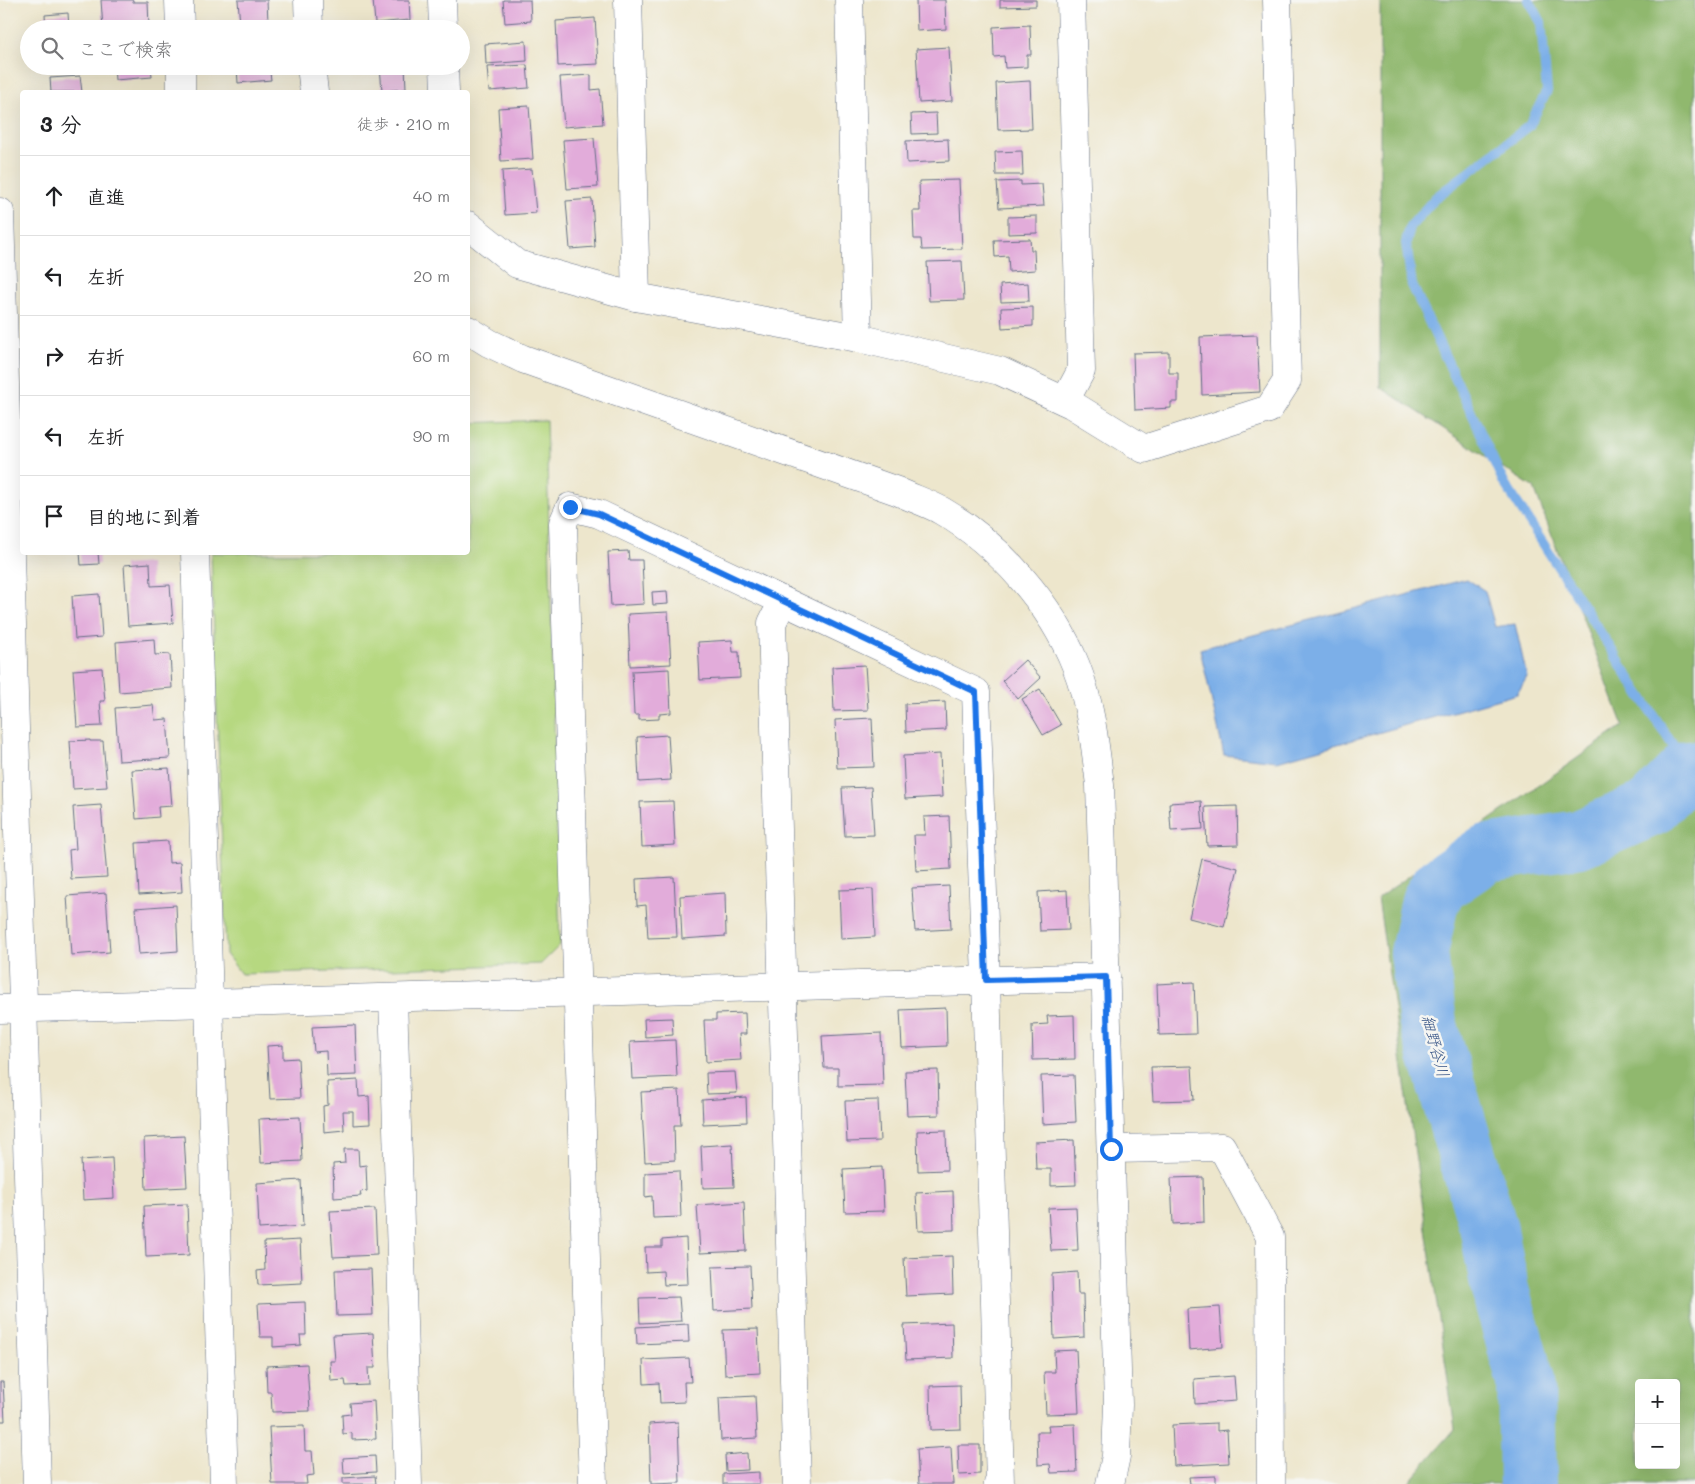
<!DOCTYPE html>
<html lang="ja">
<head>
<meta charset="utf-8">
<style>
	body { margin:0; font-family:Mali,"Klee One",sans-serif; background:#f2f2f2; color:#202124 }
	.controls { position:absolute; right:15px; bottom:15px; display:grid; overflow:hidden; border-radius:5px; box-shadow:0 5px 20px #0002 }
	.controls button { width:45px; height:45px; display:grid; place-items:center; padding:0; border:0; border-bottom:1px solid #e0e0e0; background:#fff; color:#202124; font:25px sans-serif }
	.stop { position:absolute; width:15px; height:15px; margin:-11px; border:4px solid #1a73e8; border-radius:50%; background:#fff }
	.stop.end { background:#1a73e8; border-color:#fff; box-shadow:0 1px 5px #0008 }
	.list { margin:0; padding:0; list-style:none }
	h2 { display:flex; justify-content:space-between; align-items:center; height:65px; margin:0; padding:0 20px; font-size:21px }
	h2 small { font-size:16px; font-weight:400; color:#757577 }
	.list li { display:grid; grid-template-columns:32px 1fr auto; gap:15px; align-items:center; box-sizing:border-box; height:80px; padding:0 20px; border-top:1px solid #e0e0e0 }
	.list b { display:block; font-size:19px; white-space:nowrap }
	.list em { font-size:16px; font-style:normal; color:#757577 }
	.icon { flex:none; width:28px; height:28px; fill:none; stroke:currentColor; stroke-width:2; stroke-linecap:round; stroke-linejoin:round }
	.map { position:relative; flex:none; width:1695px; height:1484px; overflow:hidden }
	.search { position:absolute; background:#fff; box-shadow:0 5px 20px #0002; left:20px; top:20px; width:450px; height:55px; display:flex; align-items:center; gap:12px; box-sizing:border-box; padding:0 18px; border-radius:28px; color:#757577; font-size:19px }
	.panel { position:absolute; background:#fff; box-shadow:0 5px 20px #0002; left:20px; top:90px; width:450px; height:465px; border-radius:5px }
	.map>svg:first-child { display:block }
	.green { fill:#b6d880; stroke:#68846f }
	.forest { fill:#90b86e; stroke:#567466; fill-rule:evenodd }
	.water { fill:#7bafe8; stroke:#4b6fa3 }
	.lines { fill:none; stroke-linecap:round; stroke-linejoin:round }
	.stream { stroke:#7bafe8; stroke-width:10 }
	.river { stroke:#7bafe8; stroke-width:58 }
	.building { fill:#e2acda }
	.minor-casing { stroke:#646f84; stroke-width:29 }
	.tertiary-casing { stroke:#646f84; stroke-width:29 }
	.minor { stroke:#fff; stroke-width:28 }
	.tertiary { stroke:#fff; stroke-width:28 }
	.route { stroke:#1a73e8; stroke-width:6 }
	.labels { text-anchor:middle; stroke-width:5; stroke-linejoin:round; paint-order:stroke }
	.water-label { font-size:16px; font-style:italic; fill:#385587; stroke:#f6f6f2 }
</style>
</head>
<body>
<div class="map">
<svg width="1695" height="1484" viewBox="0 0 1695 1484">
	<rect width="100%" height="100%" fill="#f6f6f2"/>
	<filter id="ink" filterUnits="userSpaceOnUse"><feTurbulence type="fractalNoise" baseFrequency=".02" numOctaves="2"/><feDisplacementMap in="SourceGraphic" scale="10" xChannelSelector="R" yChannelSelector="G"/><feConvolveMatrix kernelMatrix="1 2 1 2 8 2 1 2 1" color-interpolation-filters="sRGB"/></filter>
	<filter id="wash" filterUnits="userSpaceOnUse"><feTurbulence type="fractalNoise" baseFrequency=".0096" numOctaves="4" result="noise"/><feDisplacementMap in="SourceGraphic" scale="20" xChannelSelector="R" yChannelSelector="G"/><feGaussianBlur stdDeviation="1.12" result="paint"/><feColorMatrix in="noise" values="0 0 0 0 0 0 0 0 0 0 0 0 0 0 0 0 0 1.4 0 .05"/><feComposite in="paint" operator="in"/></filter>
	<g filter="url(#wash)">
		<rect width="100%" height="100%" fill="#ede6cc"/>
		<!-- green -->
		<polygon class="green" points="546,420 560,945 541,964 241,974 226,954 211,553 468,552 468,423"/>
		<!-- forest -->
		<path class="forest" d="M1380 0H1695V1484H1407L1455 1429 1378 898 1623 726 1534 488 1380 387ZM1639 1383H1676V1465H1639Z"/>
		<!-- water -->
		<polygon class="water" points="1467,579 1485,591 1495,627 1515,624 1527,677 1517,694 1277,761 1224,755 1200,649"/>
		<g class="lines">
			<!-- stream -->
			<polyline class="stream" points="1529,0 1541,22 1547,91 1529,126 1435,198 1410,227 1406,243 1412,285 1503,481 1688,769 1695,760"/>
			<!-- river -->
			<polyline class="river" points="1528,1484 1526,1381 1500,1290 1489,1230 1428,1023 1419,953 1430,901 1440,885 1487,853 1579,839 1650,808 1688,769"/>
		</g>
		<g id="blocks">
			<!-- building -->
			<g class="building">
				<polygon points="101,0 133,0 133,2 148,2 149,26 103,29"/>
				<polygon points="238,0 267,0 268,22 240,24"/>
				<polygon points="373,0 409,0 410,20 375,23"/>
				<polygon points="503,0 530,0 531,21 505,23"/>
				<polygon points="916,0 945,0 946,29 917,31"/>
				<polygon points="1000,0 1036,0 1036,6 1000,7"/>
				<polygon points="68,13 69,29 46,29 45,15"/>
				<polygon points="595,18 598,64 558,66 556,21"/>
				<polygon points="1030,25 1031,55 1027,55 1027,67 1005,68 1004,56 994,57 993,27"/>
				<polygon points="526,41 527,61 486,64 485,44"/>
				<polygon points="949,47 952,101 919,103 916,49"/>
				<polygon points="527,65 529,88 489,91 487,67"/>
				<polygon points="114,66 151,66 152,77 115,80"/>
				<polygon points="237,66 269,66 271,80 238,83"/>
				<polygon points="380,66 405,66 406,89 382,91"/>
				<polygon points="591,75 591,90 600,89 603,124 564,127 560,77"/>
				<polygon points="80,76 82,92 51,92 50,78"/>
				<polygon points="1030,81 1032,129 998,130 996,83"/>
				<polygon points="529,106 533,159 501,161 498,108"/>
				<polygon points="936,113 937,133 912,134 911,114"/>
				<polygon points="594,138 598,187 567,189 563,140"/>
				<polygon points="948,139 949,161 907,163 906,141"/>
				<polygon points="1022,151 1023,175 996,175 995,152"/>
				<polygon points="532,169 536,213 505,215 502,171"/>
				<polygon points="959,180 962,249 922,250 921,239 914,239 913,211 920,211 919,181"/>
				<polygon points="1021,181 1021,185 1042,184 1044,206 999,208 997,182"/>
				<polygon points="592,199 595,247 570,249 566,201"/>
				<polygon points="1037,216 1037,233 1008,234 1008,217"/>
				<polygon points="1030,239 1031,250 1034,250 1035,270 1009,272 1008,256 995,257 994,240"/>
				<polygon points="962,261 964,300 929,301 927,262"/>
				<polygon points="1028,283 1029,301 1001,302 1000,285"/>
				<polygon points="1033,307 1033,326 1002,328 1001,308"/>
				<polygon points="1257,335 1260,392 1202,395 1200,337"/>
				<polygon points="1169,352 1169,373 1178,373 1178,402 1171,402 1171,408 1135,410 1133,353"/>
				<polygon points="628,551 629,560 642,560 644,604 611,606 608,552"/>
				<polygon points="80,552 98,552 99,564 81,565"/>
				<polygon points="150,563 151,586 170,585 173,623 128,626 124,565"/>
				<polygon points="667,591 668,604 653,605 652,592"/>
				<polygon points="99,594 102,637 75,639 72,596"/>
				<polygon points="668,612 671,664 630,666 628,614"/>
				<polygon points="154,639 155,655 170,654 172,688 119,692 116,642"/>
				<polygon points="732,640 733,652 739,652 740,678 700,680 698,642"/>
				<polygon points="1025,660 1041,678 1018,699 1002,681"/>
				<polygon points="865,665 868,710 834,711 832,667"/>
				<polygon points="102,668 105,701 100,701 102,726 77,727 73,670"/>
				<polygon points="669,669 671,713 659,714 659,719 639,720 639,715 634,715 632,671"/>
				<polygon points="1040,689 1061,725 1043,735 1022,699"/>
				<polygon points="945,702 946,730 906,732 905,704"/>
				<polygon points="153,705 155,720 167,719 170,758 119,761 115,708"/>
				<polygon points="872,718 874,767 837,768 835,720"/>
				<polygon points="668,735 671,780 639,782 637,737"/>
				<polygon points="90,740 90,741 103,741 107,787 73,789 70,741"/>
				<polygon points="940,754 942,797 905,799 903,756"/>
				<polygon points="169,768 172,806 158,807 159,817 136,819 132,770"/>
				<polygon points="871,787 874,835 845,836 842,788"/>
				<polygon points="673,801 675,845 642,847 640,802"/>
				<polygon points="1201,801 1203,829 1171,831 1169,803"/>
				<polygon points="101,805 107,877 71,879 69,850 76,849 73,807"/>
				<polygon points="1237,806 1238,845 1207,846 1205,807"/>
				<polygon points="949,816 951,869 916,871 914,835 925,835 924,817"/>
				<polygon points="168,841 169,863 180,862 182,892 139,895 136,843"/>
				<polygon points="1202,859 1238,868 1224,927 1189,918"/>
				<polygon points="674,877 677,937 648,938 646,905 637,906 636,879"/>
				<polygon points="949,886 951,929 915,931 912,888"/>
				<polygon points="873,889 875,937 841,939 839,890"/>
				<polygon points="1067,890 1069,930 1040,931 1038,892"/>
				<polygon points="106,893 110,952 71,955 67,896"/>
				<polygon points="725,893 726,936 682,939 680,896"/>
				<polygon points="176,905 178,951 139,954 135,908"/>
				<polygon points="1194,982 1196,1034 1159,1035 1157,984"/>
				<polygon points="946,1008 947,1046 902,1048 900,1010"/>
				<polygon points="745,1013 746,1034 739,1034 741,1060 706,1062 704,1020 716,1020 716,1014"/>
				<polygon points="1074,1015 1075,1059 1033,1060 1032,1025 1048,1024 1047,1016"/>
				<polygon points="672,1018 673,1035 645,1037 644,1019"/>
				<polygon points="355,1025 357,1075 327,1076 326,1051 314,1052 312,1027"/>
				<polygon points="881,1033 883,1085 838,1086 838,1068 824,1068 822,1036"/>
				<polygon points="675,1040 677,1077 632,1079 630,1042"/>
				<polygon points="283,1045 283,1059 298,1058 300,1098 270,1099 267,1046"/>
				<polygon points="1192,1066 1194,1100 1153,1101 1151,1067"/>
				<polygon points="938,1070 939,1115 907,1116 905,1071"/>
				<polygon points="735,1072 737,1093 707,1094 706,1073"/>
				<polygon points="1074,1075 1076,1122 1043,1124 1041,1076"/>
				<polygon points="358,1080 359,1097 369,1096 370,1124 353,1125 353,1111 343,1111 344,1130 324,1132 323,1106 328,1105 327,1082"/>
				<polygon points="679,1090 681,1125 674,1125 675,1160 645,1162 641,1092"/>
				<polygon points="746,1097 747,1122 703,1124 702,1100"/>
				<polygon points="878,1100 880,1141 847,1142 845,1101"/>
				<polygon points="300,1117 302,1161 261,1163 259,1119"/>
				<polygon points="946,1130 947,1170 918,1171 917,1131"/>
				<polygon points="184,1136 187,1187 146,1189 144,1138"/>
				<polygon points="1074,1140 1076,1185 1051,1186 1051,1169 1036,1169 1035,1142"/>
				<polygon points="732,1144 734,1187 703,1188 701,1146"/>
				<polygon points="344,1149 358,1149 359,1166 366,1165 367,1191 360,1192 361,1196 334,1198 333,1164 345,1163"/>
				<polygon points="112,1158 114,1198 83,1200 81,1160"/>
				<polygon points="882,1167 884,1211 845,1212 843,1169"/>
				<polygon points="679,1171 681,1217 653,1218 652,1196 645,1197 645,1173"/>
				<polygon points="1203,1177 1204,1222 1173,1224 1171,1178"/>
				<polygon points="301,1180 303,1226 259,1229 257,1183"/>
				<polygon points="953,1191 954,1230 918,1231 916,1193"/>
				<polygon points="744,1202 746,1251 700,1253 697,1205"/>
				<polygon points="187,1204 189,1255 146,1257 144,1206"/>
				<polygon points="1076,1207 1078,1250 1051,1251 1048,1208"/>
				<polygon points="375,1209 377,1255 333,1257 330,1211"/>
				<polygon points="686,1238 688,1284 664,1285 663,1271 646,1272 645,1247 662,1247 662,1240"/>
				<polygon points="300,1240 302,1283 258,1285 257,1271 265,1270 264,1242"/>
				<polygon points="952,1256 953,1294 906,1296 904,1258"/>
				<polygon points="750,1266 752,1309 714,1311 712,1267"/>
				<polygon points="371,1269 373,1315 337,1316 335,1270"/>
				<polygon points="1077,1272 1078,1294 1083,1294 1084,1337 1054,1339 1052,1274"/>
				<polygon points="679,1297 681,1321 640,1323 639,1298"/>
				<polygon points="305,1302 306,1335 300,1335 301,1345 273,1347 273,1337 260,1337 258,1304"/>
				<polygon points="1220,1307 1223,1347 1189,1350 1187,1309"/>
				<polygon points="952,1323 953,1358 906,1360 904,1325"/>
				<polygon points="688,1324 689,1342 637,1344 636,1327"/>
				<polygon points="758,1329 760,1373 725,1375 723,1330"/>
				<polygon points="373,1333 375,1368 368,1368 369,1385 346,1386 345,1380 331,1381 330,1361 335,1361 333,1335"/>
				<polygon points="1076,1350 1079,1413 1046,1414 1044,1372 1055,1372 1054,1351"/>
				<polygon points="689,1358 691,1382 684,1382 685,1402 660,1403 659,1383 644,1384 643,1360"/>
				<polygon points="307,1364 310,1411 272,1412 271,1392 267,1392 266,1366"/>
				<polygon points="1234,1376 1236,1401 1195,1404 1194,1379"/>
				<polygon points="0,1382 3,1382 5,1421 0,1421"/>
				<polygon points="960,1385 961,1429 931,1430 930,1386"/>
				<polygon points="755,1396 757,1438 721,1440 719,1398"/>
				<polygon points="374,1401 376,1439 352,1440 352,1433 343,1434 342,1415 351,1414 350,1403"/>
				<polygon points="678,1422 680,1483 651,1484 649,1424"/>
				<polygon points="1217,1423 1217,1431 1227,1430 1229,1463 1174,1466 1172,1425"/>
				<polygon points="1075,1424 1077,1472 1051,1473 1050,1464 1038,1465 1037,1432 1049,1432 1048,1425"/>
				<polygon points="304,1426 305,1451 312,1451 314,1475 306,1476 307,1484 272,1484 269,1427"/>
				<polygon points="958,1445 980,1445 980,1474 959,1475"/>
				<polygon points="951,1447 953,1484 919,1484 917,1449"/>
				<polygon points="747,1453 748,1470 726,1471 725,1455"/>
				<polygon points="375,1456 376,1472 344,1474 343,1458"/>
				<polygon points="759,1472 759,1484 723,1484 723,1474"/>
				<polygon points="375,1476 376,1484 343,1484 343,1478"/>
				<polygon points="1216,1476 1216,1484 1190,1484 1189,1477"/>
			</g>
		</g>
	</g>
	<g filter="url(#ink)">
		<use href="#blocks" fill-opacity="0" stroke="#646f84" stroke-width="1"/>
		<g class="lines">
			<!-- minor casing -->
			<g class="minor-casing">
				<g id="minor">
					<polyline points="179,0 180,29"/>
					<polyline points="442,0 443,29"/>
					<polyline points="628,0 636,297"/>
					<polyline points="849,0 858,338"/>
					<polyline points="181,66 181,92"/>
					<polyline points="444,66 445,92"/>
					<polyline points="0,212 37,1484"/>
					<polyline points="468,225 517,264 636,297 858,338 1000,371 1071,404 1144,449 1269,409 1287,381 1277,0"/>
					<polyline points="1065,401 1081,371 1071,0"/>
					<polyline points="195,552 224,1484"/>
					<polyline points="783,601 772,623 797,1484"/>
					<polyline points="393,998 408,1484"/>
					<polyline points="0,1009 1106,977"/>
					<polyline points="1111,1149 1222,1147 1270,1237 1271,1484"/>
					<polyline points="593,1484 563,523 570,507 599,514 976,692 986,980 1000,1483 998,1484"/>
				</g>
			</g>
			<!-- tertiary casing -->
			<g class="tertiary-casing">
				<g id="tertiary">
					<polyline points="308,0 309,29"/>
					<polyline points="311,66 314,92"/>
					<path d="M468 330 489 343 523 359 897 491C911 498 928 503 942 511 999 544 1052 605 1076 666 1091 704 1095 745 1100 785L1118 1405 1116 1456 1110 1484"/>
				</g>
			</g>
			<!-- minor -->
			<use href="#minor" class="minor"/>
			<!-- tertiary -->
			<use href="#tertiary" class="tertiary"/>
		</g>
	</g>
	<g class="lines" filter="url(#ink)">
		<!-- route -->
		<polyline class="route" points="570,507 599,514 976,692 986,980 1106,977 1111,1149"/>
	</g>
	<g class="labels">
		<!-- water labels -->
		<g class="water-label">
			<text transform="translate(1436 1046) rotate(75)" y="6">細野谷川</text>
		</g>
	</g>
</svg>
<div class="controls">
<button>+</button>
<button>−</button>
</div>
<div class="stop" style="left:1111px;top:1149px"></div>
<div class="stop end" style="left:570px;top:507px"></div>
<div class="search"><svg class="icon" aria-label="search" viewBox="0 0 24 24"><circle cx="10" cy="10" r="6"/><path d="M15 15l6 6"/></svg>ここで検索</div>
<section class="panel">
<h2>3 分<small>徒歩 · 210 m</small></h2>
<ul class="list">
<li><svg class="icon" aria-label="ahead" viewBox="0 0 24 24"><path d="M12 20V5M6 11l6-6 6 6"/></svg><div><b>直進</b></div><em>40 m</em></li>
<li><svg class="icon" aria-label="left" viewBox="0 0 24 24"><path d="M17 20v-9H6M10 6l-5 5 5 5"/></svg><div><b>左折</b></div><em>20 m</em></li>
<li><svg class="icon" aria-label="right" viewBox="0 0 24 24"><path d="M7 20v-9h11M14 6l5 5-5 5"/></svg><div><b>右折</b></div><em>60 m</em></li>
<li><svg class="icon" aria-label="left" viewBox="0 0 24 24"><path d="M17 20v-9H6M10 6l-5 5 5 5"/></svg><div><b>左折</b></div><em>90 m</em></li>
<li><svg class="icon" aria-label="arrive" viewBox="0 0 24 24"><path d="M6 21V4h12l-3 4 3 4H6"/></svg><div><b>目的地に到着</b></div></li>
</ul>
</section>
</div>
</body>
</html>
